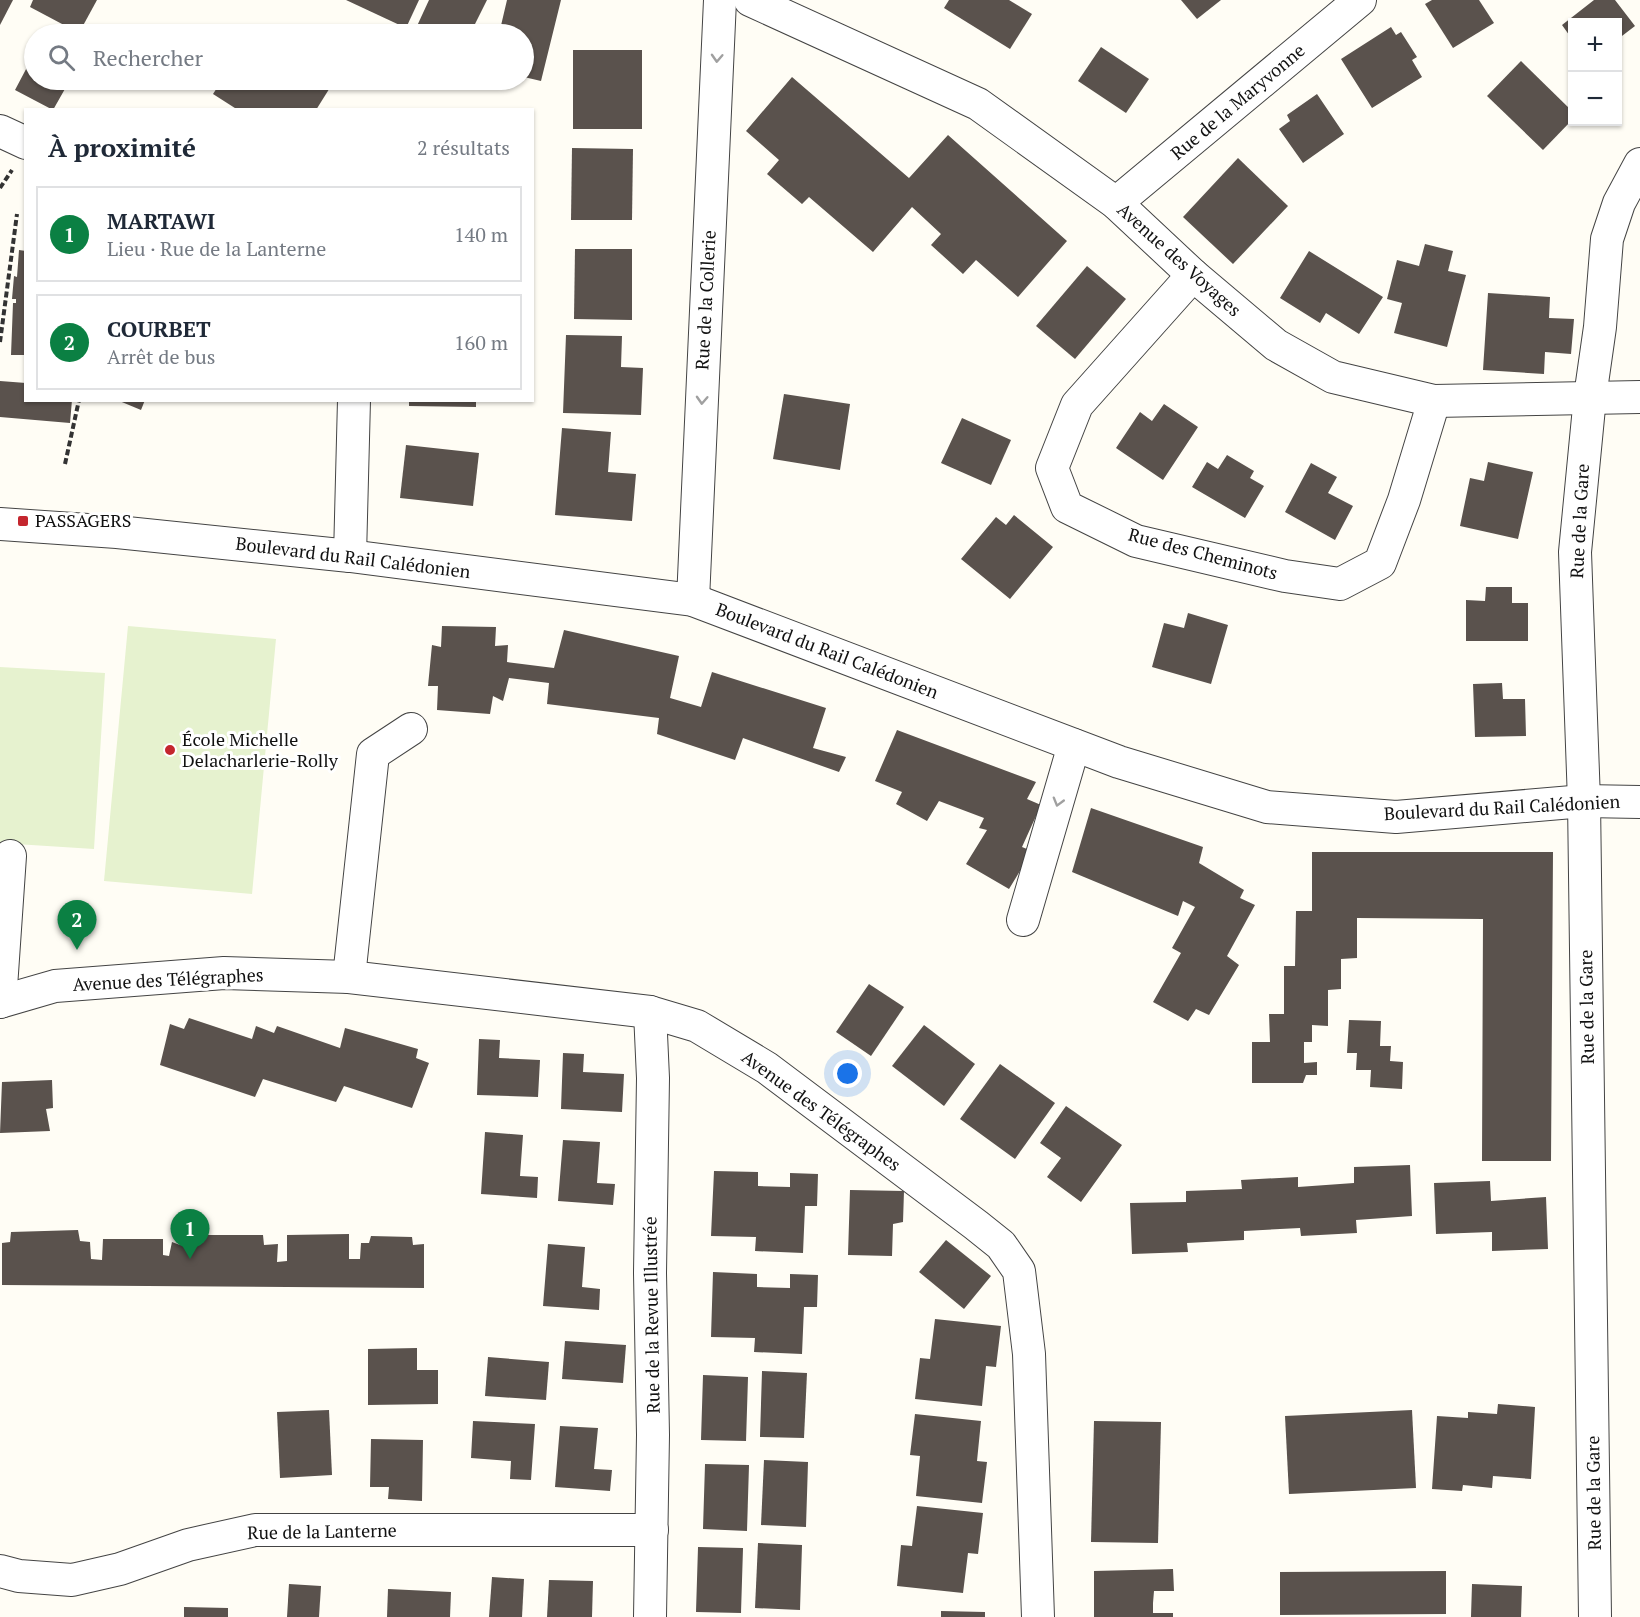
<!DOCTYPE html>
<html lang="fr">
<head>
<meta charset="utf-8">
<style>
	body { margin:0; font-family:"PT Serif",serif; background:#f2f2f3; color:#1f2937 }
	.controls { position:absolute; right:18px; top:18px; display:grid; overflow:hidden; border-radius:0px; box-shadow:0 2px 4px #0004 }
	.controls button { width:54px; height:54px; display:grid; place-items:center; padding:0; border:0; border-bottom:2px solid #e0e1e3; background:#fff; color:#1f2937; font:30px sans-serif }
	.you { position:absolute; left:848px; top:1074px; width:21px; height:21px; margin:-15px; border:4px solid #fff; border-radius:50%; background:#1a73e8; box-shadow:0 0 0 9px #1a73e833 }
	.badge { display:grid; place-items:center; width:39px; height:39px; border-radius:50%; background:#0b8043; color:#fff; font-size:20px; font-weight:700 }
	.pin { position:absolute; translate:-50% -50px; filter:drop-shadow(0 2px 3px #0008) }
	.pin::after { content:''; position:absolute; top:32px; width:21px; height:18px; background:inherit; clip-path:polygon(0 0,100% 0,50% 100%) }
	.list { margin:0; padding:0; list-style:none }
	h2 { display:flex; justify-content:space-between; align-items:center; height:78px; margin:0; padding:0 24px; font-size:26px }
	h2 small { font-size:20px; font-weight:400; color:#747a83 }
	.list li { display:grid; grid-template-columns:39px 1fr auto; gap:18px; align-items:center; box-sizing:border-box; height:96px; margin:0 12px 12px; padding:0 12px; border:2px solid #e0e1e3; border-radius:0px }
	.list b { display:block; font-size:22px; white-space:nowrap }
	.list p { margin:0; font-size:20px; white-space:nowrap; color:#747a83 }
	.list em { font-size:20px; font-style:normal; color:#747a83 }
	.icon { flex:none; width:33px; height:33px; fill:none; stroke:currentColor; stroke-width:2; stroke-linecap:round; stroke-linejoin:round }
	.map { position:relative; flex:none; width:1640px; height:1617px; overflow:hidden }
	.search { position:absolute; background:#fff; box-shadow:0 2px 4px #0004; left:24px; top:24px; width:510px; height:66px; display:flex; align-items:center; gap:15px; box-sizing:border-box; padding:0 21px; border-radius:33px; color:#747a83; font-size:22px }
	.panel { position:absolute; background:#fff; box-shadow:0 2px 4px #0004; left:24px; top:108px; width:510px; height:294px; border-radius:0px }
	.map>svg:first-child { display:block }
	.pitch { fill:#e6f2cf }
	.building { fill:#5a524d }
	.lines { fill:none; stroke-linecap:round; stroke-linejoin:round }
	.minor-casing { stroke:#444; stroke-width:34 }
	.path { stroke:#333; stroke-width:4; stroke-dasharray:6 3; stroke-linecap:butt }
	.minor { stroke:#fff; stroke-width:32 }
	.oneway { stroke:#a0a0a0 }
	.poi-dot { fill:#c4262e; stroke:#fff; stroke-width:2 }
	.labels { text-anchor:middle; stroke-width:6; stroke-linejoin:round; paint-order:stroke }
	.street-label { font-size:18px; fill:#111; stroke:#fff }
	.poi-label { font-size:18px; fill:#111; stroke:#fff; text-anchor:start }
</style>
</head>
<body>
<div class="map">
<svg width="1640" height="1617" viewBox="0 0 1640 1617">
	<rect width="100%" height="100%" fill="#fffdf5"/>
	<!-- pitch -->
	<g class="pitch">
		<polygon points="128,626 276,639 252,894 104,881"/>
		<polygon points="0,667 105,673 94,849 0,843"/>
	</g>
	<!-- building -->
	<g class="building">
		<polygon points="0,0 13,0 0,25"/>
		<polygon points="33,0 97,0 79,33 30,7"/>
		<polygon points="346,0 419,0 406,28"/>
		<polygon points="429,0 487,0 470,34 434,34 417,26"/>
		<polygon points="507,0 561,0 541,81 524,77 524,34 499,34"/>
		<polygon points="949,0 1009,0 1032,14 1010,49 944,8"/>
		<polygon points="1181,0 1221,0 1197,19"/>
		<polygon points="1432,0 1479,0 1494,23 1453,48 1425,4"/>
		<polygon points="1594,0 1615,0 1635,26 1618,39 1618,22 1572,22 1572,39 1562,25"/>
		<polygon points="1391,27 1396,35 1401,32 1417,57 1412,60 1422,77 1372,108 1341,59"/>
		<polygon points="1101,47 1149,79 1126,113 1078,81"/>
		<rect x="573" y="50" width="69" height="79"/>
		<polygon points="34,54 34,80 70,80 53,110 15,90"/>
		<polygon points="1521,61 1572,111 1572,120 1543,150 1487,96"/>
		<polygon points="792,77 909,178 948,135 1067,241 1018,297 976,260 963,274 931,245 941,234 912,207 873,252 809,197 802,204 767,174 779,160 746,131"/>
		<polygon points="222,80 320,80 331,86 316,110 238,110 213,94"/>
		<polygon points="1317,94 1344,134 1303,163 1279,129 1290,121 1287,115"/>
		<polygon points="572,148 633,149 632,220 571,220"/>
		<polygon points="1238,158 1288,206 1233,264 1183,217"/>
		<polygon points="1425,244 1453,251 1448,271 1466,275 1447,347 1394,333 1402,303 1387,299 1397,260 1419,266"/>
		<polygon points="575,249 632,249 632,320 574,319"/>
		<polygon points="19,250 26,251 26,355 11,355 13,303 16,303 16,299 12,299 14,276 17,277"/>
		<polygon points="1309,251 1383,297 1359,334 1326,313 1320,323 1280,298"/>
		<polygon points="1087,266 1126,299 1075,359 1036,326"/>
		<polygon points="1488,293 1550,297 1549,318 1574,319 1571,354 1545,352 1544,374 1483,370"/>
		<polygon points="566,335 622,336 621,367 643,368 641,415 563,413"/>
		<polygon points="0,381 26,383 26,400 72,400 70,423 0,417"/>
		<polygon points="784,394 850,404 840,470 773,459"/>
		<polygon points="117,400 145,400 141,410"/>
		<polygon points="409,400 476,400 476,407 409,406"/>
		<polygon points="1164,404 1198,427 1163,480 1116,448 1140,412 1152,421"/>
		<polygon points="962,418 1011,440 991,485 941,463"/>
		<polygon points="562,428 611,432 608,472 636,474 632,521 555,515"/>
		<polygon points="406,445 479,453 473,506 400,498"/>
		<polygon points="1227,455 1254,471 1250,478 1264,486 1245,518 1192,487 1207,462 1218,469"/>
		<polygon points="1488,462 1533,472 1518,539 1460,526 1470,478 1484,481"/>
		<polygon points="1311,463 1337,477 1328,493 1353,506 1335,540 1285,512"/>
		<polygon points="1014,515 1053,547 1010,599 961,559 996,517 1006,525"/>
		<polygon points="1486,587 1512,587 1512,603 1528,603 1528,641 1466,641 1466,600 1485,601"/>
		<polygon points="1188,613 1228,625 1211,684 1152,667 1164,623 1184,628"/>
		<polygon points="442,626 496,627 495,646 508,645 507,662 554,668 564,630 679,656 670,698 701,707 712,672 826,708 813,748 846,757 839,772 743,738 735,760 657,734 659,718 547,704 549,683 509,678 503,701 493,696 490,714 437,710 438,686 428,686 432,645 441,647"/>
		<polygon points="1502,683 1503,699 1525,699 1526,736 1475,737 1473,684"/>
		<polygon points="897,730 1036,782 1027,799 1041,805 1022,847 1032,851 1009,889 966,864 987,830 979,828 984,818 939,801 927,821 896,804 902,792 875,781"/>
		<polygon points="1091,808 1203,847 1199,863 1244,890 1240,898 1255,905 1227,956 1239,965 1209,1015 1196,1009 1188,1021 1153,1002 1181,953 1172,948 1195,907 1183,901 1178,916 1072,872"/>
		<polygon points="1312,852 1553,852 1551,1161 1482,1161 1483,919 1357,918 1357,958 1341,959 1341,989 1328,990 1328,1026 1312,1025 1312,1042 1304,1042 1304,1063 1317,1062 1317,1075 1306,1075 1303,1083 1252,1083 1252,1042 1270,1042 1269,1014 1284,1014 1284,966 1295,966 1296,911 1312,911"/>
		<polygon points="869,984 904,1007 871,1056 836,1032"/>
		<polygon points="189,1018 252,1039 256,1026 274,1033 277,1026 340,1048 345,1028 418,1049 416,1058 429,1063 412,1108 344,1086 336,1102 263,1079 255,1097 160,1065 170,1024 184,1029"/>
		<polygon points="1349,1020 1381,1021 1380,1046 1391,1046 1390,1061 1403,1062 1402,1089 1370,1087 1371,1070 1356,1070 1357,1053 1347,1053"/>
		<polygon points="924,1025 975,1064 944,1106 892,1066"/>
		<polygon points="479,1039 500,1040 499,1058 540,1060 538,1097 477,1095"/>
		<polygon points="563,1053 584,1054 583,1072 624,1074 622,1112 561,1109"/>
		<polygon points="1000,1064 1055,1103 1015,1159 960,1119"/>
		<polygon points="52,1080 53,1108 46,1109 50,1131 0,1133 2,1082"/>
		<polygon points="1066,1106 1122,1145 1081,1202 1047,1177 1061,1158 1040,1143"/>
		<polygon points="485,1132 523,1135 520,1176 538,1177 537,1198 481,1194"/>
		<polygon points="563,1140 600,1142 597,1183 615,1184 613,1205 558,1201"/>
		<polygon points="1410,1165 1412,1216 1356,1220 1357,1233 1301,1236 1300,1228 1244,1231 1244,1240 1187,1243 1188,1252 1132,1254 1130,1203 1186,1202 1186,1191 1242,1189 1241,1180 1298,1177 1298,1187 1354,1183 1354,1167"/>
		<polygon points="714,1171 758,1172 758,1186 790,1187 790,1173 818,1174 817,1206 805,1206 803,1253 755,1251 756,1237 711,1236"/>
		<polygon points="1490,1181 1491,1201 1546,1197 1548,1249 1492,1251 1492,1232 1436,1234 1434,1183"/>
		<polygon points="850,1190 904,1191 903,1222 893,1224 892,1256 848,1255"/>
		<polygon points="78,1230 80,1241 90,1242 91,1259 102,1260 103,1239 163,1239 163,1255 169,1256 172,1242 180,1245 182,1235 263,1235 264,1245 278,1244 277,1262 287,1261 287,1235 349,1234 349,1259 360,1259 361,1243 369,1243 371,1236 412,1237 413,1245 424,1244 424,1288 2,1285 2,1243 10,1242 11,1232"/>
		<polygon points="946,1240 991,1276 964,1309 919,1272"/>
		<polygon points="548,1244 585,1247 582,1287 600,1289 599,1310 543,1306"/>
		<polygon points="713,1272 757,1274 757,1287 790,1288 790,1274 818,1275 817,1307 804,1307 802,1354 754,1352 755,1338 711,1337"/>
		<polygon points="935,1319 1001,1326 996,1367 986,1366 982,1406 915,1399 920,1358 930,1359"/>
		<polygon points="565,1341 626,1345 623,1383 562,1379"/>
		<polygon points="417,1348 417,1370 438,1370 438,1404 368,1405 368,1349"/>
		<polygon points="488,1357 549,1362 546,1400 485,1396"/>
		<polygon points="762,1371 807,1373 804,1438 760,1437"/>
		<polygon points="703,1375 748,1377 746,1441 701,1440"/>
		<polygon points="1498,1404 1535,1407 1531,1479 1493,1476 1492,1488 1463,1485 1462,1491 1432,1489 1437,1416 1468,1418 1468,1412 1497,1414"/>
		<polygon points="329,1410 332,1475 280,1478 277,1412"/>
		<polygon points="1412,1410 1416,1488 1289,1494 1285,1416"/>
		<polygon points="915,1414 981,1421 977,1461 987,1462 982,1503 916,1496 920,1456 910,1455"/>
		<polygon points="473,1421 535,1424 531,1480 510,1479 511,1461 471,1458"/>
		<polygon points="1094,1421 1161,1422 1158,1543 1091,1542"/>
		<polygon points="560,1426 598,1428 594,1469 612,1470 610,1491 555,1487"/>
		<polygon points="371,1439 423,1440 422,1501 388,1499 389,1487 370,1487"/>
		<polygon points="764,1460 808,1462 806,1527 761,1525"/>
		<polygon points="705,1464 749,1465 747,1531 703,1529"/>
		<polygon points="917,1506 983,1513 978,1554 968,1553 963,1593 897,1586 901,1545 912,1546"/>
		<polygon points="758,1543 802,1545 800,1610 755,1608"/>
		<polygon points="698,1547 743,1548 741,1613 696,1612"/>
		<polygon points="1173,1569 1174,1591 1154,1591 1153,1603 1153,1613 1173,1613 1173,1617 1094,1617 1094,1571"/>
		<polygon points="1446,1571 1446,1614 1280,1615 1280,1572"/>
		<polygon points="492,1577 524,1579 522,1617 489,1617"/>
		<polygon points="549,1580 593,1581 592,1617 547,1617"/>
		<polygon points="289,1584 321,1586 319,1617 287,1617"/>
		<polygon points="1472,1584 1522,1586 1521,1617 1471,1617"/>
		<polygon points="388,1589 451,1592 450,1617 387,1617"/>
		<polygon points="184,1607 228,1608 228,1617 184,1617"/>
		<polygon points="941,1611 985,1612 985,1617 941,1617"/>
	</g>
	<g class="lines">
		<!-- minor casing -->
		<g class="minor-casing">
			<g id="minor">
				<polyline points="750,0 978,104 1116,203 1193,275 1276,345 1333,377 1434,401 1640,397"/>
				<polyline points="0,131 26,143"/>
				<polyline points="1116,203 1360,0"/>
				<polyline points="1193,275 1077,405 1052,468 1067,507 1136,541 1285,576 1340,584 1380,563 1404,500 1434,401"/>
				<polyline points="0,524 117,532 350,556 693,600 1119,762 1267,807 1396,817 1584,801 1640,802"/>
				<polyline points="350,556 354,400"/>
				<polyline points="693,600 720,0"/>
				<polyline points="1023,920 1074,745"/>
				<polyline points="349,977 373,754 411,729"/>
				<polyline points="0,1002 55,986 224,973 349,977 650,1012 697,1026 767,1068 976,1225 1001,1245 1019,1271 1029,1354 1038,1617"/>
				<polyline points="0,1002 10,856"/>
				<polyline points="650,1012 653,1078 650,1273 653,1435 650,1617"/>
				<polyline points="0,1571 19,1576 72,1580 120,1569 188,1545 255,1530 652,1530"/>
				<polyline points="1595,1617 1584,801 1575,552 1590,397 1600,327 1607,239 1619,203 1640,164"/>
			</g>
		</g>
		<!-- path -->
		<g class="path">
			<polyline points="0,188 12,170"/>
			<polyline points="0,342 17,214"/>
			<polyline points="65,464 79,400"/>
		</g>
		<!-- minor -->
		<use href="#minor" class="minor"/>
	</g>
	<!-- one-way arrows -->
	<defs><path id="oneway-chevron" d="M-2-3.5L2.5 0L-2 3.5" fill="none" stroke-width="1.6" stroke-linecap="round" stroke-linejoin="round" transform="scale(1.5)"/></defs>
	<g class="oneway">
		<use href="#oneway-chevron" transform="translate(717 58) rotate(93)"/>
		<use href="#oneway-chevron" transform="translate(702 400) rotate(93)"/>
		<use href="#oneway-chevron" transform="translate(1058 802) rotate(106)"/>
	</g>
	<!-- markers -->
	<g class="poi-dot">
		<rect x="17" y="515" width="12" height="12" rx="3"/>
		<circle cx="170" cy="750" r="6"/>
	</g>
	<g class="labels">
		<!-- street labels -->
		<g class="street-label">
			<text transform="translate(1238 102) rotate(-40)" y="6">Rue de la Maryvonne</text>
			<text transform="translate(1179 260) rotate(42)" y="6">Avenue des Voyages</text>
			<text transform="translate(706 300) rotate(-87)" y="6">Rue de la Collerie</text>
			<text transform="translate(1580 521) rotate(-87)" y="6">Rue de la Gare</text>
			<text transform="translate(1203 554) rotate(15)" y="6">Rue des Cheminots</text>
			<text transform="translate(353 558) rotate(7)" y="6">Boulevard du Rail Calédonien</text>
			<text transform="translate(827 651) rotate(21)" y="6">Boulevard du Rail Calédonien</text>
			<text transform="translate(1502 808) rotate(-3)" y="6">Boulevard du Rail Calédonien</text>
			<text transform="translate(168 980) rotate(-3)" y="6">Avenue des Télégraphes</text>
			<text transform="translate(1587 1007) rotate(-91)" y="6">Rue de la Gare</text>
			<text transform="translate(821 1111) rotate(36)" y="6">Avenue des Télégraphes</text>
			<text transform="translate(652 1315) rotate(-91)" y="6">Rue de la Revue Illustrée</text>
			<text transform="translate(1594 1493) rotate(-91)" y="6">Rue de la Gare</text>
			<text transform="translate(322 1532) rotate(-1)" y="6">Rue de la Lanterne</text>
		</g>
		<!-- poi labels -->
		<g class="poi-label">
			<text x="35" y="527">PASSAGERS</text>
			<text x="182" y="746">École Michelle<tspan x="182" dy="21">Delacharlerie-Rolly</tspan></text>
		</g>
	</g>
</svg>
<div class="controls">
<button>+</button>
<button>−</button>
</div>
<div class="you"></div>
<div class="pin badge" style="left:190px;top:1259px">1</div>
<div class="pin badge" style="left:77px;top:950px">2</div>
<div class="search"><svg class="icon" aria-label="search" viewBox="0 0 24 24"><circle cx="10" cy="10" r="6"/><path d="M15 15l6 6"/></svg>Rechercher</div>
<section class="panel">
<h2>À proximité<small>2 résultats</small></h2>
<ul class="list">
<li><span class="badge">1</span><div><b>MARTAWI</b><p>Lieu · Rue de la Lanterne</p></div><em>140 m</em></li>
<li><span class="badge">2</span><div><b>COURBET</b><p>Arrêt de bus</p></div><em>160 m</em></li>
</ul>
</section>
</div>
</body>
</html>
